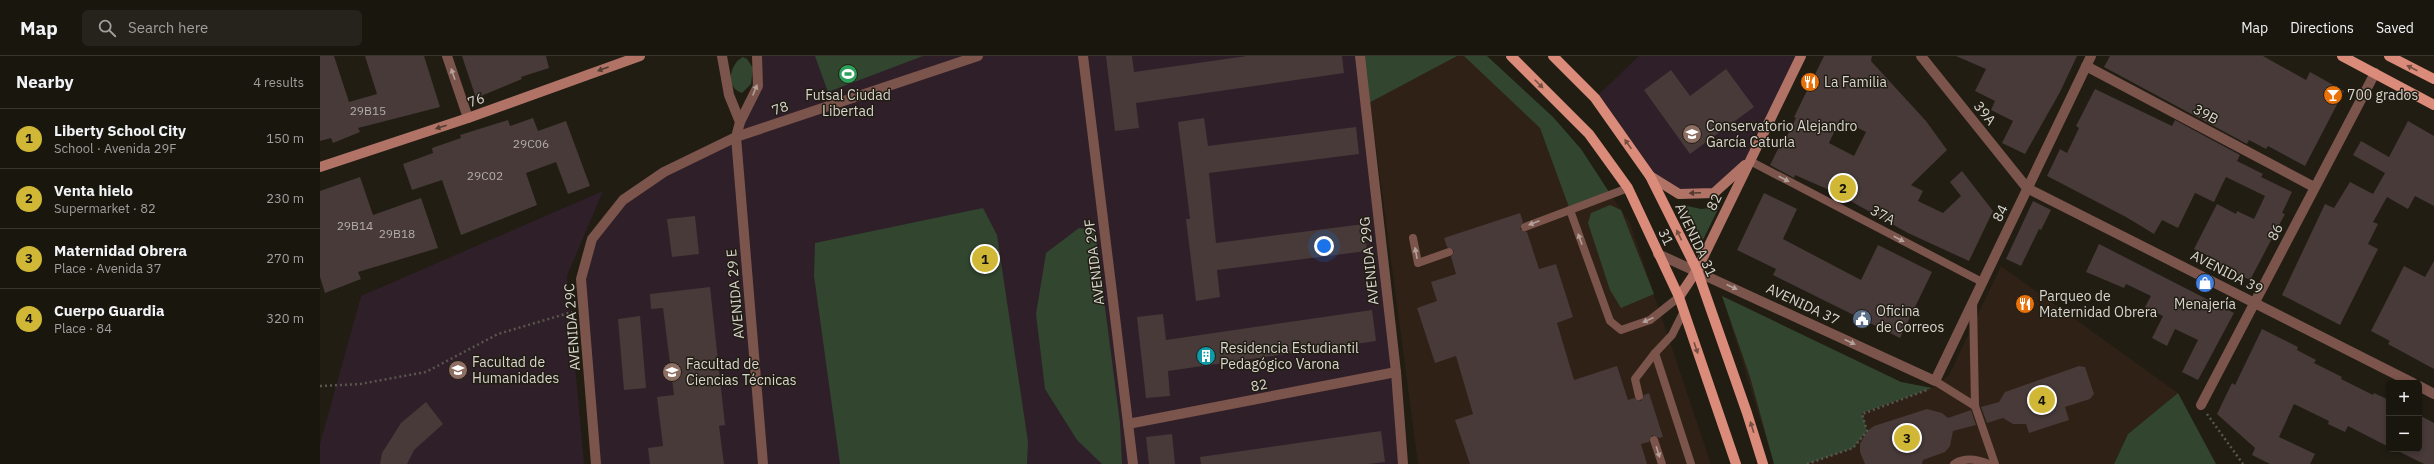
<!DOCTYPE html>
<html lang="en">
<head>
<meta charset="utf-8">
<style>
	body { margin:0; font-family:"IBM Plex Sans",sans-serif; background:#26231c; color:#f1f3f6 }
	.controls { position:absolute; right:12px; bottom:12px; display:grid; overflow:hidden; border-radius:6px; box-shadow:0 2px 6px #0003 }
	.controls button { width:36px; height:36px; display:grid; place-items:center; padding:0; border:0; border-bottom:1px solid #37352e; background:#19160e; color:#f1f3f6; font:20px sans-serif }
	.you { position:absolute; left:1004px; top:190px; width:14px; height:14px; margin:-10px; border:3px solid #fff; border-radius:50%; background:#1a73e8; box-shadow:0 0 0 6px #1a73e833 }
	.badge { display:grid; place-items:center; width:26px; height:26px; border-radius:50%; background:#d1b736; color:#111; font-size:13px; font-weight:700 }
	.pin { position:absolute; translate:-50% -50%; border:2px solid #fff; box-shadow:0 1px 4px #0006 }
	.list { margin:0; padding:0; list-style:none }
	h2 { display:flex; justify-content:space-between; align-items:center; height:52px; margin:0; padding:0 16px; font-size:17px }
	h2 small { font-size:13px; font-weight:400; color:#9f9f9e }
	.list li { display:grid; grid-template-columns:26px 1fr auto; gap:12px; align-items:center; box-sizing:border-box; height:60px; padding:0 16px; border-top:1px solid #37352e }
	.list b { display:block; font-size:15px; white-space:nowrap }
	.list p { margin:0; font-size:13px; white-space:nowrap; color:#9f9f9e }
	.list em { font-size:13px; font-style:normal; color:#9f9f9e }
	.icon { flex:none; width:22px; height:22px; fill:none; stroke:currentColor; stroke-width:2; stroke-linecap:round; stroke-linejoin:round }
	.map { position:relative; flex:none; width:2114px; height:408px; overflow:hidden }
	header { display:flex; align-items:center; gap:24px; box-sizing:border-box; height:56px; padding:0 20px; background:#19160e; border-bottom:1px solid #37352e }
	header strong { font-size:19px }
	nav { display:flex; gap:22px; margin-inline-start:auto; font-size:14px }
	.search { width:280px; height:36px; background:#26231c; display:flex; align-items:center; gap:10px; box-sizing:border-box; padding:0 14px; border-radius:6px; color:#9f9f9e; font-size:15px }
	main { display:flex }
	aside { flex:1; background:#19160e }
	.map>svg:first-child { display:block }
	.education { fill:#2f1f29 }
	.medical { fill:#2f2115 }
	.green { fill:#31452f }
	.building { fill:#473a39; fill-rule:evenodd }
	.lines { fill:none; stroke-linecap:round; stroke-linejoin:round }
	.path { stroke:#59564d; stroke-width:2.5; stroke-dasharray:2 3; stroke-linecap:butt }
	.lane { stroke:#7b544c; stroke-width:8 }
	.street { stroke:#7b544c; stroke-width:10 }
	.secondary { stroke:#b07366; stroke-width:10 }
	.primary { stroke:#da8b79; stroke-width:10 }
	.oneway { fill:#744e41 }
	.oneway2 { fill:#533b30 }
	.oneway3 { fill:#b2a19a }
	.labels { text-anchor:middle; stroke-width:3; stroke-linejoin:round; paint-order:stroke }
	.number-label { font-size:12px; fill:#b3aea9 }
	.poi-label { font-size:14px; fill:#d7d5ce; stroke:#211d13; text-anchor:start }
	.street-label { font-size:14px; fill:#d7d5ce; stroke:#211d13 }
</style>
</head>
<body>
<header>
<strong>Map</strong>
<div class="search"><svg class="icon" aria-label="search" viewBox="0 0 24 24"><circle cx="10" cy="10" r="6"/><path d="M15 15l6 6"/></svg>Search here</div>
<nav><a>Map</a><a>Directions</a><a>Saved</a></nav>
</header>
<main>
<aside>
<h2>Nearby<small>4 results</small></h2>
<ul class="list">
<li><span class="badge">1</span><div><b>Liberty School City</b><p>School · Avenida 29F</p></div><em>150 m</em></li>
<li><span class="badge">2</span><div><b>Venta hielo</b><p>Supermarket · 82</p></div><em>230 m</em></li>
<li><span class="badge">3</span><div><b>Maternidad Obrera</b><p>Place · Avenida 37</p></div><em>270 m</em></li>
<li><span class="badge">4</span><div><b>Cuerpo Guardia</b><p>Place · 84</p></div><em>320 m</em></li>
</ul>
</aside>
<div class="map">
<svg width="2114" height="408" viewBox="0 0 2114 408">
	<rect width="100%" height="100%" fill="#211d13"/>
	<!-- education -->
	<g class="education">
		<polygon points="437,0 1040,0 1083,408 276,408 261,223 272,183 303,144 416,81 438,30"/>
		<polygon points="1319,0 1481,0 1430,105 1394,137 1359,138 1330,120 1275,42"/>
		<polygon points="283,135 247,220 264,408 0,408 0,388 41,240"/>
	</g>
	<!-- medical -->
	<g class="medical">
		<polygon points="1044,0 1167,0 1291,139 1310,167 1391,408 1098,408"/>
		<polygon points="1681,210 1858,337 1808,378 1794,408 1454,408 1402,240 1581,326 1612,332 1629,319"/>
	</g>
	<!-- green -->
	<g class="green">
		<polygon points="495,0 603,0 508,36"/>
		<polygon points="1040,0 1137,0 1045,49"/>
		<polygon points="1144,0 1167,0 1233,61 1261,93 1291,139 1250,154 1220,72"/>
		<path d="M423 1 427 3 433 12 431 28 422 37C405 32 409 8 423 1Z"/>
		<polygon points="1290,149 1301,154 1334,238 1301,252 1290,234 1268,167 1271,157"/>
		<polygon points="1363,149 1381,153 1399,151 1383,184"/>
		<polygon points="663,152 677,179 708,386 707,408 520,408 494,220 495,187"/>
		<polygon points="759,172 775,174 800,367 802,408 782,408 757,384 725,333 716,258 726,197"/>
		<polygon points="1402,240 1581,326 1612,332 1542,357 1547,375 1533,392 1487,408 1454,408 1430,321"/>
		<polygon points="1858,337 1896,408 1794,408 1808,378"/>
	</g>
	<!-- building -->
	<g class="building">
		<polygon points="0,0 14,0 29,46 57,38 45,0 104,0 120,51 38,72 40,76 13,87 11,82 0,85"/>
		<polygon points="142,0 226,0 229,12 201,21 202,23 156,42"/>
		<polygon points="786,0 812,0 814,16 927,0 1022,0 1024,17 816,47 819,72 795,75"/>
		<path d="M1504 0H1552L1551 5 1606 65 1627 94 1591 129 1603 135 1598 145 1623 157 1641 140 1630 126 1642 115 1673 155 1649 205 1588 177 1516 137 1475 119 1474 122 1450 109 1463 83 1465 84 1476 62 1474 61ZM1520 63 1546 76 1534 100 1509 87Z"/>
		<polygon points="1636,0 1757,0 1740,36 1705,98 1682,87 1693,65 1671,54 1675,45 1655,35 1666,13"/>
		<polygon points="1790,0 1943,0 1986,24 1990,16 2024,35 1985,110 1948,90 1946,93 1929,84 1927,88 1784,11"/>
		<polygon points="1406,13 1434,51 1370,98 1324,34 1351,14 1370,40"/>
		<polygon points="1775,33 1852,70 1855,64 1920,99 1917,105 1943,118 1941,121 1972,136 1962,157 1965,158 1930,224 1891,206 1893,202 1874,193 1897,148 1916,158 1917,155 1934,163 1945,140 1906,121 1894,146 1875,137 1858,172 1842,164 1834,178 1806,161 1727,120 1740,93 1747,97 1759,72 1756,70"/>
		<polygon points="213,62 218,75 246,65 270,130 248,138 236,106 206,117 217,149 141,179 122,124 92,134 83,108 113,97 112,92 141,82 140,79 188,64 190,70"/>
		<polygon points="884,62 888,90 1036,71 1039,98 889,117 896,187 1044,168 1047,195 897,214 900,241 876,245 866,163 870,163 858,66"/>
		<polygon points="2088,65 2114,80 2114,150 2095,140 2088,153 2067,141 2053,166 2058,168 2048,188 2058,193 2020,269 1962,239 2005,148 2014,152 2030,126 2053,138 2065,117 2033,99 2041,85 2069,101"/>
		<polygon points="40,121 53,159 101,142 118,192 38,216 41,223 5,237 0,221 0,135"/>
		<polygon points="1444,137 1477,153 1463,183 1541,224 1558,189 1612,216 1580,282 1453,219 1456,213 1417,194"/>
		<polygon points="1713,145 1731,154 1721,174 1719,173 1701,210 1686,203"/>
		<polygon points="1200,157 1203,166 1200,173 1207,176 1219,213 1236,208 1253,261 1237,267 1254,324 1297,310 1308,344 1314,342 1321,345 1324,339 1329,337 1343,381 1339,382 1332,379 1329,386 1321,388 1327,408 1150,408 1135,364 1153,358 1136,300 1115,307 1097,252 1117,245 1111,226 1136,218 1131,201 1134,195 1127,191 1124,182"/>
		<polygon points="375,160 379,198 352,201 347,163"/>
		<polygon points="1779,188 1914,257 1878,324 1862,316 1878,284 1855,273 1847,290 1832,282 1843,260 1825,251 1831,240 1806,228 1804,232 1766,216"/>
		<polygon points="2114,205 2114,313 2068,288 2070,285 2051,275 2084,210 2105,221"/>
		<polygon points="390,231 405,369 399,370 404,408 330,408 328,392 343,390 337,341 354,339 343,252 331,253 330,238"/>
		<polygon points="1052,254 1056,285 848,315 850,340 826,342 817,261 843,258 846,284"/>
		<polygon points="320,260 326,332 304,334 298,263"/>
		<polygon points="1942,273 1978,291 1977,294 1996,304 1994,307 2022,321 2021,323 2053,339 2054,337 2069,344 2069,391 2028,370 2025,376 2008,368 2009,365 1974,348 1959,381 1995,398 1990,408 1950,408 1932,399 1935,392 1897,358 1912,327 1915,329"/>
		<polygon points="1759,310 1765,311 1774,338 1770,343 1745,351 1749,364 1709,377 1706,368 1693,368 1683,362 1667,367 1661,351 1679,346 1685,336"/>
		<polygon points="106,346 123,368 94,394 87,408 60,408 62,397 81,367"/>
		<polygon points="1607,353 1622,357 1628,362 1651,354 1656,369 1633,375 1630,390 1625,396 1603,404 1602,408 1545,408 1540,396 1540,388 1547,375 1554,370"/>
		<polygon points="2099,359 2114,367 2114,408 2104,408 2074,393 2099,393"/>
		<polygon points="1061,375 1065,406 1048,408 881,408 880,401"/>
		<polygon points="852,378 855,408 829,408 826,381"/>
	</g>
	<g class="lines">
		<!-- path -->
		<g class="path">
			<polyline points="0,330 40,328 106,316 178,278 252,256"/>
			<polyline points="1887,358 1923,408"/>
			<polyline points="1487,408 1533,392 1547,375 1542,358 1607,334"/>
		</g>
		<!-- lane -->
		<g class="lane">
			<polyline points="1430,105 1662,226"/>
			<polyline points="1308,132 1250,154 1290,265 1301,274 1330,264 1359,241"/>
			<polyline points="1205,171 1250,154"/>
			<polyline points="1093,182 1098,207 1129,196"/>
			<polyline points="1653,246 1655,350 1675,408"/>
			<polyline points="1335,297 1371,408"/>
			<polyline points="1615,325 1655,350"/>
			<polyline points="1319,340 1315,323 1335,297 1352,279 1364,255"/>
			<polyline points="1334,384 1342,408"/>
			<path d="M1634 408C1645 401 1657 403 1669 408"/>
		</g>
		<!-- street -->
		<g class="street">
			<polyline points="127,0 148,62"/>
			<polyline points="402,0 409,39 420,66"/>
			<polyline points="437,0 438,30 420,66 416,81 443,408"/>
			<polyline points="763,0 813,408"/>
			<polyline points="1040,0 1076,316 1083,408"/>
			<polyline points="1601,0 1707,132 2093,327"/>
			<polyline points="1766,10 1994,131"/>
			<polyline points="1338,198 1615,325 1771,0"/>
			<polyline points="2099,330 2114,338"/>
			<polyline points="1881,349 2055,17"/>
			<polyline points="808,368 1076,316"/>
			<polyline points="276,408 261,223 272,183 303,144 344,116 416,81 658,0"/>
		</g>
		<!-- secondary -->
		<g class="secondary">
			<polyline points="0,111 148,62 320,0"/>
			<polyline points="1330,120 1359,138 1394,137 1425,109"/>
			<polyline points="1359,241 1377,214 1481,0"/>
		</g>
		<!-- primary -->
		<g class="primary">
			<polyline points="1191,0 1269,78 1308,132 1359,241 1416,408"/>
			<polyline points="1233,0 1275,42 1330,120 1377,214 1427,357 1443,408"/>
			<polyline points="2022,0 2114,49"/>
			<polyline points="2069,0 2114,23"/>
		</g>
	</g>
	<!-- one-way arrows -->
	<defs><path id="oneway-solid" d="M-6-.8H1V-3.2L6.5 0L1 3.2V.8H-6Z"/></defs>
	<g class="oneway">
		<use href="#oneway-solid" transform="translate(2092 12) rotate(-153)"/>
		<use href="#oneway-solid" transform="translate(1219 28) rotate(45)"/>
		<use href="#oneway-solid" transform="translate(1308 88) rotate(-125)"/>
		<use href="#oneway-solid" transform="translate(1359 179) rotate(-116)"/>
		<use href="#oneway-solid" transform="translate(1376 292) rotate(71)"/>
		<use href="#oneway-solid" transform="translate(1432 371) rotate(-107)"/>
	</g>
	<g class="oneway2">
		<use href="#oneway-solid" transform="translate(283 13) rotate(160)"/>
		<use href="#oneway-solid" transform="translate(121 71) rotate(162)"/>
		<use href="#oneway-solid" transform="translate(1375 137) rotate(178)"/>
	</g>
	<g class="oneway3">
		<use href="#oneway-solid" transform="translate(133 18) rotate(-109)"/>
		<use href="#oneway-solid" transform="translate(435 34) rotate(-68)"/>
		<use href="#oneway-solid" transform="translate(1464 123) rotate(28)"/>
		<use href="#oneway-solid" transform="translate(1214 167) rotate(159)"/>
		<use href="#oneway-solid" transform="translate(1260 183) rotate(-110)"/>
		<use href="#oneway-solid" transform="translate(1579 183) rotate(28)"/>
		<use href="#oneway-solid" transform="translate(1096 197) rotate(-101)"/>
		<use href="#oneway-solid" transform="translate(1412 231) rotate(25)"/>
		<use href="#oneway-solid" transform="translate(1328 264) rotate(156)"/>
		<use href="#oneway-solid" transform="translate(1530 286) rotate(25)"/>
		<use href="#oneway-solid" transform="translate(1338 396) rotate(73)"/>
	</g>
	<!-- icons -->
	<defs>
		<g id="stadium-disc" transform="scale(1)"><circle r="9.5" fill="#2e9e5b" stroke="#211d13"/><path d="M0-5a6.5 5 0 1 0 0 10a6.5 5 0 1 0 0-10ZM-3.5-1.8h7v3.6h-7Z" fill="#fff"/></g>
		<g id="restaurant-disc" transform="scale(1)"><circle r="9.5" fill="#e8710a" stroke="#211d13"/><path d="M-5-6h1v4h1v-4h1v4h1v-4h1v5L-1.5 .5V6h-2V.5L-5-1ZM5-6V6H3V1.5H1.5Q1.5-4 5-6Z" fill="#fff"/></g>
		<g id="bar-disc" transform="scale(1)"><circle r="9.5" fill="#e8710a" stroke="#211d13"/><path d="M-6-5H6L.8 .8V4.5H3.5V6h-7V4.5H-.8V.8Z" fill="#fff"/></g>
		<g id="school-disc" transform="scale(1)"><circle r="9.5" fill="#8d6e63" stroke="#211d13"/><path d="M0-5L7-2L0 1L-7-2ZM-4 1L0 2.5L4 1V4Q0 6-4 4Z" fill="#fff"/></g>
		<g id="shop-disc" transform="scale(1)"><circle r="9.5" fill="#3f7fe0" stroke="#211d13"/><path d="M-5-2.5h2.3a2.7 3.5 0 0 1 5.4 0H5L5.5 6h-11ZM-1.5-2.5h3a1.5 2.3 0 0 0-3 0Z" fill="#fff"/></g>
		<g id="civic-disc" transform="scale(1)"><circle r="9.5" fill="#5c6f8a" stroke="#211d13"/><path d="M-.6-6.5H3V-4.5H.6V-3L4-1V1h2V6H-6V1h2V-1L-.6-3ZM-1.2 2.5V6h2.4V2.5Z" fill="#fff"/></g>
		<g id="building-disc" transform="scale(1)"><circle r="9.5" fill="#0f9aa8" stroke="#211d13"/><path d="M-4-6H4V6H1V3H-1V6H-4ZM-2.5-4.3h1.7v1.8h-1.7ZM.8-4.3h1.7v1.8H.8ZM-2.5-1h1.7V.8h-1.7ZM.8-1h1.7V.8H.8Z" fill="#fff"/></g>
		<g id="university-disc" transform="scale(1)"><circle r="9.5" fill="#8d6e63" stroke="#211d13"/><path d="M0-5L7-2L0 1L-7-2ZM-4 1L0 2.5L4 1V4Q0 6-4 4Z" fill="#fff"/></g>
	</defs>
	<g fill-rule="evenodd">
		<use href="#stadium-disc" x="528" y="18"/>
		<use href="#restaurant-disc" x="1490" y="26"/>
		<use href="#bar-disc" x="2013" y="39"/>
		<use href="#school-disc" x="1372" y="78"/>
		<use href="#shop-disc" x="1885" y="227"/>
		<use href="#restaurant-disc" x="1705" y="248"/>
		<use href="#civic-disc" x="1542" y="263"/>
		<use href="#building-disc" x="886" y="300"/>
		<use href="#university-disc" x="138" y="314"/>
		<use href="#university-disc" x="352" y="316"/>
	</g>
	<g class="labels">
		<!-- number labels -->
		<g class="number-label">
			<text x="48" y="59">29B15</text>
			<text x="211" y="92">29C06</text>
			<text x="165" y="124">29C02</text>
			<text x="35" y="174">29B14</text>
			<text x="77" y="182">29B18</text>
		</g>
		<!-- poi labels -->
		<g class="poi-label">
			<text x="1504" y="31">La Familia</text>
			<text x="528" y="44" text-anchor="middle">Futsal Ciudad<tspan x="528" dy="16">Libertad</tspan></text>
			<text x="2027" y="44">700 grados</text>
			<text x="1386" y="75">Conservatorio Alejandro<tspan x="1386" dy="16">García Caturla</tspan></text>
			<text x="1719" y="245">Parqueo de<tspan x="1719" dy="16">Maternidad Obrera</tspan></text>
			<text x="1885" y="253" text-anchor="middle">Menajería</text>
			<text x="1556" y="260">Oficina<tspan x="1556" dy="16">de Correos</tspan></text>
			<text x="900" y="297">Residencia Estudiantil<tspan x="900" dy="16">Pedagógico Varona</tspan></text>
			<text x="152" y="311">Facultad de<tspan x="152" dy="16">Humanidades</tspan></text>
			<text x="366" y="313">Facultad de<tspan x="366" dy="16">Ciencias Técnicas</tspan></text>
		</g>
		<!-- street labels -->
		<g class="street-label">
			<text transform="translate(156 44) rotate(-20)" y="5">76</text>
			<text transform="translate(460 52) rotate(-19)" y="5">78</text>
			<text transform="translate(1665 57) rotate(51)" y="5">39A</text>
			<text transform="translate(1886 58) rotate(28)" y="5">39B</text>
			<text transform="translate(1394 146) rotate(-64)" y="5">82</text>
			<text transform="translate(1680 157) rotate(-64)" y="5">84</text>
			<text transform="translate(1563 159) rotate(28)" y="5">37A</text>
			<text transform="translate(1955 176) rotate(-63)" y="5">86</text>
			<text transform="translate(1346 181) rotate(65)" y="5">31</text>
			<text transform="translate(1376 184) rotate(65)" y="5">AVENIDA 31</text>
			<text transform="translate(1049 205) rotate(-96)" y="5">AVENIDA 29G</text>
			<text transform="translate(774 206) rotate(-97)" y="5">AVENIDA 29F</text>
			<text transform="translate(1907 216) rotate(27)" y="5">AVENIDA 39</text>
			<text transform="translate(415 238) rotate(-95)" y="5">AVENIDA 29 E</text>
			<text transform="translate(1483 248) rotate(25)" y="5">AVENIDA 37</text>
			<text transform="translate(252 271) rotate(-94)" y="5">AVENIDA 29C</text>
			<text transform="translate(939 329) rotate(-11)" y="5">82</text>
		</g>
	</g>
</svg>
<div class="controls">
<button>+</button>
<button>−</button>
</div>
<div class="you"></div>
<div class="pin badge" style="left:665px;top:203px">1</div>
<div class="pin badge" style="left:1523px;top:132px">2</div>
<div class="pin badge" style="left:1587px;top:382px">3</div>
<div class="pin badge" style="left:1722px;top:344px">4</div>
</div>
</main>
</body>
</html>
